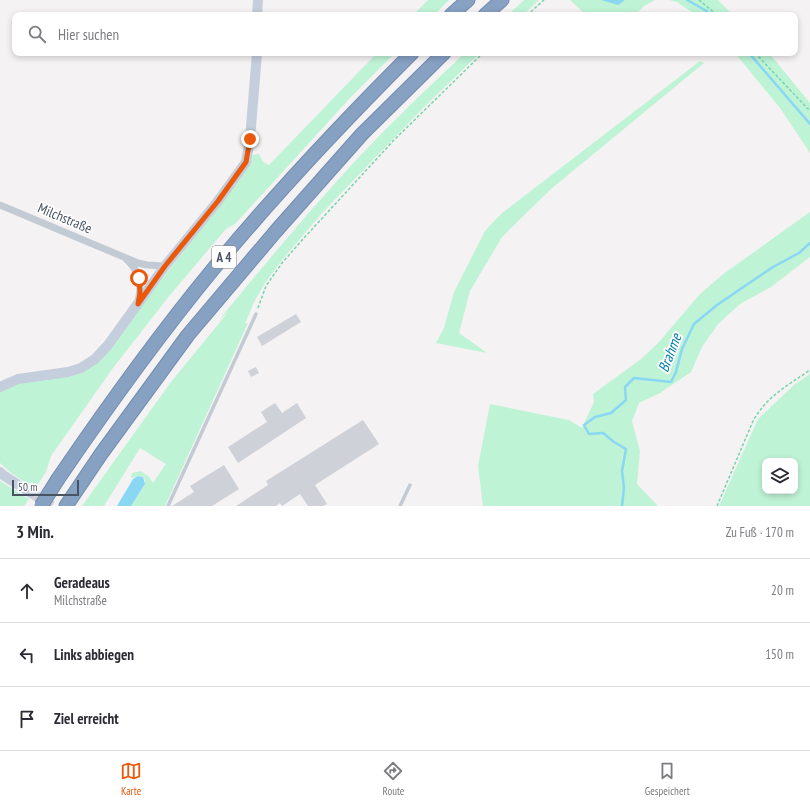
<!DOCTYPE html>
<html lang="de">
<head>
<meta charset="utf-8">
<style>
	body { margin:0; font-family:"PT Sans Narrow",sans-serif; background:#f7f7f7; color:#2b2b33 }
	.controls { position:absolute; right:12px; bottom:12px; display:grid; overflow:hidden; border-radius:8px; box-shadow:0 2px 6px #0003 }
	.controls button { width:36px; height:36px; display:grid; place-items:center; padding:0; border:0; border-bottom:1px solid #e1e1e2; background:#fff; color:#2b2b33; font:20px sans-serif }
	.scale { position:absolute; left:12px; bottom:10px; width:67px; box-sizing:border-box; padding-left:4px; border:2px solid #485461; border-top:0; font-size:11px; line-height:14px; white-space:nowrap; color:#485461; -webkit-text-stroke:3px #fff; paint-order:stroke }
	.stop { position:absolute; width:12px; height:12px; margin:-9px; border:3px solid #ea580c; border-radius:50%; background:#fff }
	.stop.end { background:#ea580c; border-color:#fff; box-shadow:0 1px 4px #0008 }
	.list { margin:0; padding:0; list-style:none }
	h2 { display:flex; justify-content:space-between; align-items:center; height:52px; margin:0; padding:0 16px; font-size:17px }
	h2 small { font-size:13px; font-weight:400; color:#7c7c81 }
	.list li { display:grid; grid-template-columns:26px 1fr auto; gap:12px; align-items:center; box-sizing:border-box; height:64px; padding:0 16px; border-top:1px solid #e1e1e2 }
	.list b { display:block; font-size:15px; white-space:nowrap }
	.list p { margin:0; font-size:13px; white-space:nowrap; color:#7c7c81 }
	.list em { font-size:13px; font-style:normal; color:#7c7c81 }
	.icon { flex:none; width:22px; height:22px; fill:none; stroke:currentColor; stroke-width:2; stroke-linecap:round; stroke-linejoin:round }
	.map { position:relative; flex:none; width:810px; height:506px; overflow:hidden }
	.search { position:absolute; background:#fff; box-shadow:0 2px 6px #0003; left:12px; right:12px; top:12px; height:44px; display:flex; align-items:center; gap:10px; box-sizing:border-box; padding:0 14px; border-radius:8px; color:#7c7c81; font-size:15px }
	.sheet { height:244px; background:#fff }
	nav { display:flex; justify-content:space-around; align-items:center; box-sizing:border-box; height:56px; border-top:1px solid #e1e1e2; background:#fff; font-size:11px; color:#7c7c81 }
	nav a { display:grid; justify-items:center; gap:2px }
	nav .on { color:#ea580c }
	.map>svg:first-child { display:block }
	.green { fill:#bff3d6; fill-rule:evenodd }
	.water { fill:#89d7f3 }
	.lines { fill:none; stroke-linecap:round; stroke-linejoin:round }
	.stream { stroke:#89d7f3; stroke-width:2.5 }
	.building { fill:#ced1d7 }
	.secondary-tunnel { stroke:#d2d2d5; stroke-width:10; stroke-dasharray:10 5; stroke-linecap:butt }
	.highway-casing { stroke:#728caf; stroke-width:15 }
	.path { stroke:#74d4aa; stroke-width:1.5; stroke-dasharray:3 2; stroke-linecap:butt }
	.lane { stroke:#c2cbd4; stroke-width:3.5 }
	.street { stroke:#c2cbd4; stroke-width:7 }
	.secondary { stroke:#c4cedc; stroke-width:10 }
	.highway { stroke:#87a1c3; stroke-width:13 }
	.highway-bridge-casing { stroke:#728caf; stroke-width:15; stroke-linecap:butt }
	.highway-bridge { stroke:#87a1c3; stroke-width:13 }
	.route { stroke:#ea580c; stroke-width:5 }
	.labels { text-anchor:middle; stroke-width:3.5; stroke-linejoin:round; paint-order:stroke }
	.shield { fill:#fff; stroke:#7f8790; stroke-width:1 }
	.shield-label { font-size:13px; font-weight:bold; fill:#485461 }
	.street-label { font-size:14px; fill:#485461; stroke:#fff }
	.water-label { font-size:15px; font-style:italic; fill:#047daa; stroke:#fff }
</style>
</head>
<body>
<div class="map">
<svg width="810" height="506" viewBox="0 0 810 506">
	<rect width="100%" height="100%" fill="#f4f2f2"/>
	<!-- green -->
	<g class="green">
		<polygon points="428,0 449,0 434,15 413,15"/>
		<polygon points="524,0 539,0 523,15 508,15"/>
		<polygon points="570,0 655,0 644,6 635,15 594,15 584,13"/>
		<polygon points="669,0 718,0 733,15 696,15 677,2"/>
		<polygon points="377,53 395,53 350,98 235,224 226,229 170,295 113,368 51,456 46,472 35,489 10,472 0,463 0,391 17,383 75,374 117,338 228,193 248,165 253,155 259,154 263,162 269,165"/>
		<path d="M465 53H480L424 107 323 212 282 260 265 283 254 302 245 324 248 323 165 506H131L144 486 145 480C141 473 137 477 131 478L132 473 141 471 149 477 153 483 166 464 140 448 104 506H82L171 382 229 311 219 320C264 265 309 211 357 159 392 122 428 87 465 53Z"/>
		<polygon points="735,53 769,53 810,103 810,153 780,108"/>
		<polygon points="700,61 704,63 551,189 502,237 470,291 459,333 487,353 436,343 444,328 454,292 485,231 501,214"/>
		<polygon points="810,212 810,257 771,287 740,304 718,324 702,347 691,372 660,393 639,403 632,421 640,451 637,484 658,506 483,506 478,466 490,404 569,420 582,428 594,402 593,394 641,359 659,342 700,294 722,275"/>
		<path d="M810 374V506H719L758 419 794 385ZM765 461H795V491H765Z"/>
		<polygon points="0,481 29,499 24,506 0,506"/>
	</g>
	<!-- water -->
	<g class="water">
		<polygon points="601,0 625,0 618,5"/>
		<polygon points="138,476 143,477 145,484 131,506 117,506 133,479"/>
	</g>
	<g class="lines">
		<!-- stream -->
		<g class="stream">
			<polyline points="687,0 705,10 710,15"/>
			<polyline points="749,53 810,124"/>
			<polyline points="622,506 624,488 622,471 626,449 614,442 603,433 589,434 584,425 595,417 611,413 626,400 625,387 634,378 671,382 676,372 682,349 694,324 717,305 773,267 799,253 810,243"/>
		</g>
	</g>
	<!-- building -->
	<g class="building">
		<polygon points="296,314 301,322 262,346 257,337"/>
		<polygon points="256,367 259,373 251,377 248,371"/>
		<polygon points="275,403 282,413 297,403 306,418 238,463 228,447 267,422 261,412"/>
		<polygon points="363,420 379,444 315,485 327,504 323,506 308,506 300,494 282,506 280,503 276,506 236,506 268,485 266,481"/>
		<polygon points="224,465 239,489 212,506 172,506 194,492 190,486"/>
	</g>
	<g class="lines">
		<!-- secondary-tunnel -->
		<polyline class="secondary-tunnel" points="31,493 52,506"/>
		<!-- highway casing -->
		<g class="highway-casing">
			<g id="highway">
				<polyline points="451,15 468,0"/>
				<polyline points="485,15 502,0"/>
				<path d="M58 479C107 407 158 336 214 268 276 193 343 122 412 53"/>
				<polyline points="66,506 101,454 188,335 276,231 362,134 444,53"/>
			</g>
		</g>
		<!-- path -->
		<g class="path">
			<polyline points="699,0 717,15"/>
			<polyline points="527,15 544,0"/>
			<polyline points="755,53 810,111"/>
			<polyline points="258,308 266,286 282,263 304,238 394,140 483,53"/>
			<path d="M717 506 753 421C767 396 787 386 810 370"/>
		</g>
		<!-- lane -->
		<g class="lane">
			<polyline points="168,506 256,314"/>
			<polyline points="400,506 410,485"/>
		</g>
		<!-- street -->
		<g class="street">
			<polyline points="0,205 138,263 147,265 165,266"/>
			<path d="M127 260C140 271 142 286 138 301"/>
		</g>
		<!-- secondary -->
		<g class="secondary">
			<polyline points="257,15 258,0"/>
			<polyline points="0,387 18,379 68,372 81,368 95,359 108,345 165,266 218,201 246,162 250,139 257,53"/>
			<polyline points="0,472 3,475 31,493"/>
		</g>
		<!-- highway -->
		<use href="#highway" class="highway"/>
		<!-- highway-bridge casing -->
		<g class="highway-bridge-casing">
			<polyline id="highway-bridge" points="41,506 58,479"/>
		</g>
		<!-- highway-bridge -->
		<use href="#highway-bridge" class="highway-bridge"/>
	</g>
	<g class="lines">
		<!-- route -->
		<polyline class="route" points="139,278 140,293 138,304 165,266 218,201 246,162 250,139"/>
	</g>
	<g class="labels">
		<!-- shield labels -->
		<rect class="shield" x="212" y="246" width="24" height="22" rx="3"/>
		<g class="shield-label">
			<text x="224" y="262">A 4</text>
		</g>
		<!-- street labels -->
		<g class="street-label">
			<text transform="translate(65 218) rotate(23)" y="5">Milchstraße</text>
		</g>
		<!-- water labels -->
		<g class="water-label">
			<text transform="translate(670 353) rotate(-69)" y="5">Brahme</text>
		</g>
	</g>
</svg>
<div class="controls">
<button><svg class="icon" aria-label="layers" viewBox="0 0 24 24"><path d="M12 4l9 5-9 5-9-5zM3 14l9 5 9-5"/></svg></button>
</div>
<div class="scale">50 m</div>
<div class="stop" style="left:139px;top:278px"></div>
<div class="stop end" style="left:250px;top:139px"></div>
<div class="search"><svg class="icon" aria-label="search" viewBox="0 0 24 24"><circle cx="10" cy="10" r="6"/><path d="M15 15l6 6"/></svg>Hier suchen</div>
</div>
<section class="sheet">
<h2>3 Min.<small>Zu Fuß · 170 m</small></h2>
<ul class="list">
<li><svg class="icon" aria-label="ahead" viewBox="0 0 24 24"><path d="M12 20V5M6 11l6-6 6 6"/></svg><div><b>Geradeaus</b><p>Milchstraße</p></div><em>20 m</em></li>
<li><svg class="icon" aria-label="left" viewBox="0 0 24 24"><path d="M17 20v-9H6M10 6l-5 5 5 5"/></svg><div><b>Links abbiegen</b></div><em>150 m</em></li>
<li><svg class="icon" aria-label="arrive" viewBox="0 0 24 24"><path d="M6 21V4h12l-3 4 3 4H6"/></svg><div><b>Ziel erreicht</b></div></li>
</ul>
</section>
<nav>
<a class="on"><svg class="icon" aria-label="map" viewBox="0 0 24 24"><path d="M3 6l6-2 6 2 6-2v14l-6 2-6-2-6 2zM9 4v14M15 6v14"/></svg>Karte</a>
<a><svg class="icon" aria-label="directions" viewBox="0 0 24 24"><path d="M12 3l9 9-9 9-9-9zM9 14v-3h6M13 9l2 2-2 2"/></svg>Route</a>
<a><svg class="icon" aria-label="saved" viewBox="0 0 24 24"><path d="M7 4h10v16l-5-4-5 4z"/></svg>Gespeichert</a>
</nav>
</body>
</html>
